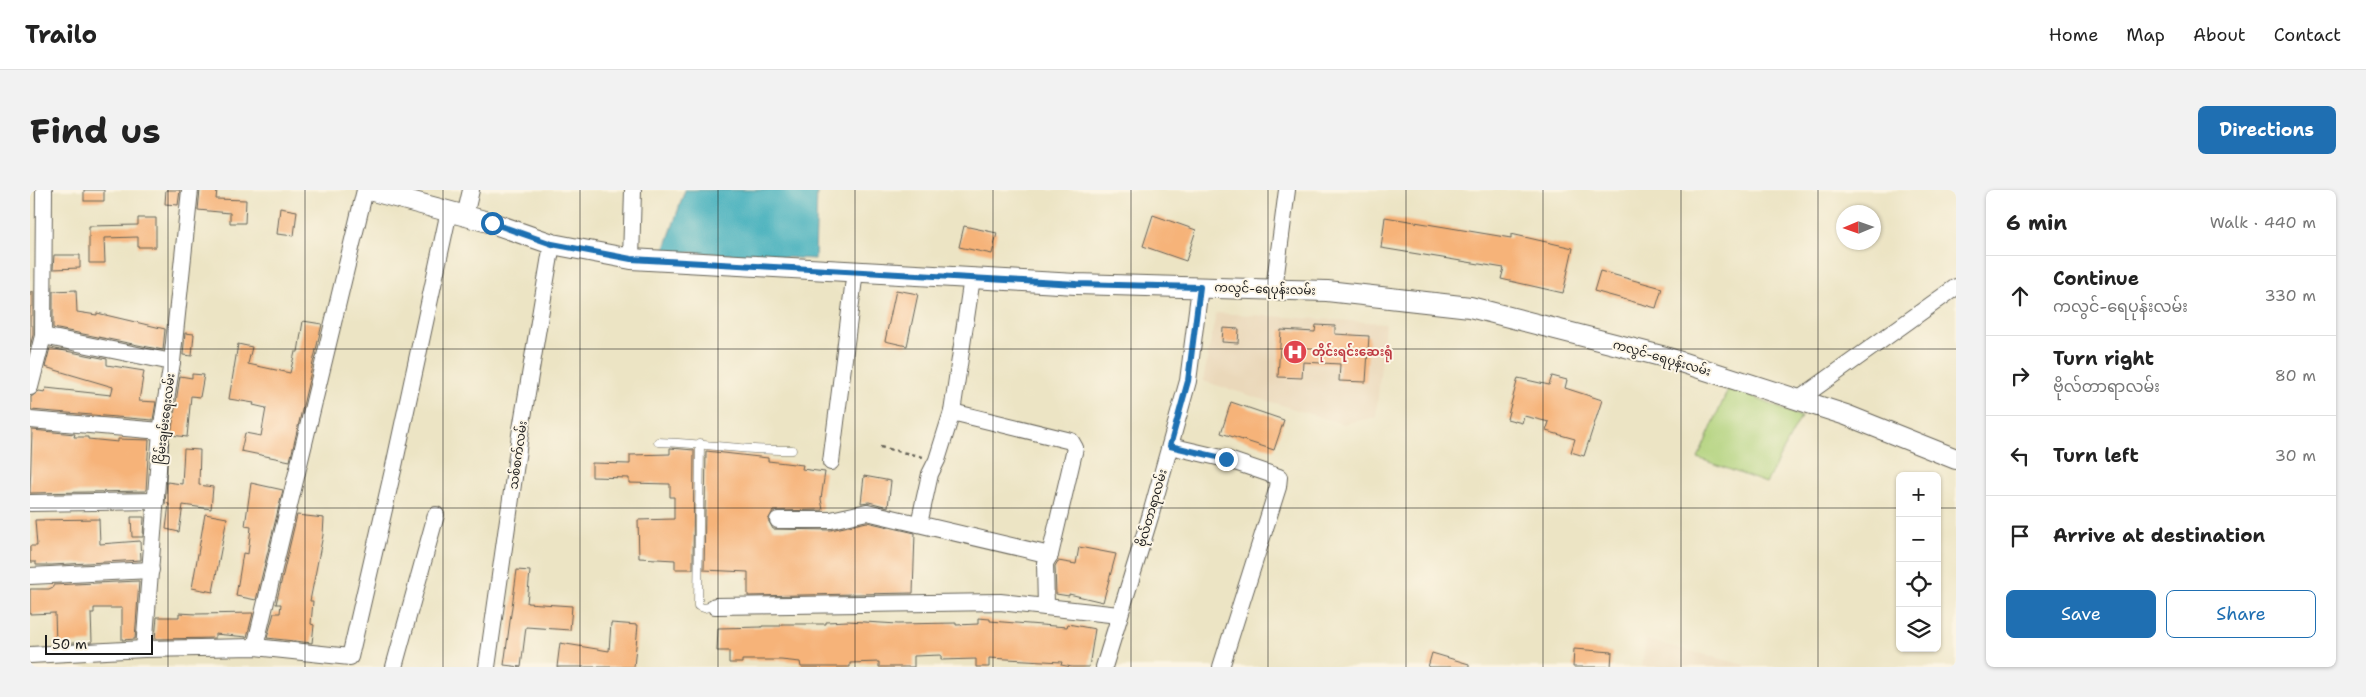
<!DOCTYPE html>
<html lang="en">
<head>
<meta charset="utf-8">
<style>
	body { margin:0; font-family:"Shantell Sans","Noto Sans Myanmar",sans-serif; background:#f2f2f2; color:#222 }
	.controls { position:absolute; right:15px; bottom:15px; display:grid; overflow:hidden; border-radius:8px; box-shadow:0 1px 4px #0004 }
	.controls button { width:45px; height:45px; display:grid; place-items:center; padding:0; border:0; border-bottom:1px solid #e0e0e0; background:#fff; color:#222; font:25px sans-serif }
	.compass { position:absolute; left:1806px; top:15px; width:45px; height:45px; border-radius:50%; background:#fff; box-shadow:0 1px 4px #0004; rotate:268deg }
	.scale { position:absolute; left:15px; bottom:12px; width:108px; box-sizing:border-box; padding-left:5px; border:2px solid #1c1c1c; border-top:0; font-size:14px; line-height:18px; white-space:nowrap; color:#1c1c1c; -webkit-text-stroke:4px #fcf5e5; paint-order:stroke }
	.stop { position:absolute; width:15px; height:15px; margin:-11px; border:4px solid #1f6fb2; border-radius:50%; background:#fff }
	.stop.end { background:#1f6fb2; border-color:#fff; box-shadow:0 1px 5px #0008 }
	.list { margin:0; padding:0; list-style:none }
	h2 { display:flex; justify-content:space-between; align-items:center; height:65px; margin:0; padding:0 20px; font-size:21px }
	h2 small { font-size:16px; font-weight:400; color:#767676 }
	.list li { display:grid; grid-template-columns:32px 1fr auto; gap:15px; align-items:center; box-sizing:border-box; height:80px; padding:0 20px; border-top:1px solid #e0e0e0 }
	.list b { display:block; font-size:19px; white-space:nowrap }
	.list p { margin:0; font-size:16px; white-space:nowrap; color:#767676 }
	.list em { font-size:16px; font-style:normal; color:#767676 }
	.actions { display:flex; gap:10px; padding:15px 20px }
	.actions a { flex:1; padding:11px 0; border:1px solid #1f6fb2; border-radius:8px; text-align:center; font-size:18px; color:#1f6fb2 }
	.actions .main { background:#1f6fb2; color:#fff }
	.icon { flex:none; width:28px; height:28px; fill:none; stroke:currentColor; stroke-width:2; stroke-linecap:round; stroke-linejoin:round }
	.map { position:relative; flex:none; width:1926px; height:477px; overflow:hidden; border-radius:8px }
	header { display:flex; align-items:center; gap:30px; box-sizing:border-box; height:70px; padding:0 25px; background:#fff; border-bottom:1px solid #e0e0e0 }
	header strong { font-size:24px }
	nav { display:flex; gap:28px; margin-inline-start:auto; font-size:18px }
	.intro { display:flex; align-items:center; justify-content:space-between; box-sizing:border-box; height:120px; padding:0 30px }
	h1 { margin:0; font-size:35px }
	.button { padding:12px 22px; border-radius:8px; background:#1f6fb2; color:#fff; font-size:18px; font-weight:700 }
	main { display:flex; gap:30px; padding:0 30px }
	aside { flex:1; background:#fff; border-radius:8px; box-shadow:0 1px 4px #0004 }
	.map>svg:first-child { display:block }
	.built { fill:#ead8ba }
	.green { fill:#b0d27b; stroke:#66774c }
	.water { fill:#3eadbb; stroke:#2d646c }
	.building { fill:#f6b379 }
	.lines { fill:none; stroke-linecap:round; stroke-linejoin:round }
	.service-casing { stroke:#656257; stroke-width:9 }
	.minor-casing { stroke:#656257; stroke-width:18 }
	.tertiary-casing { stroke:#656257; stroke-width:22 }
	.path { stroke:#656257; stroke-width:2.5; stroke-dasharray:4 4; stroke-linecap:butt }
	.service { stroke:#fff; stroke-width:8 }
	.minor { stroke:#fff; stroke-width:16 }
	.tertiary { stroke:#fff; stroke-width:20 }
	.route { stroke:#1f6fb2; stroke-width:6 }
	.grid { fill:none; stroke:#1c1c1c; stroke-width:1; stroke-opacity:0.55 }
	.labels { text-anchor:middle; stroke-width:4; stroke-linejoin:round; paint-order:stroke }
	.street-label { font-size:12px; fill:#1c1c1c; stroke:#fcf5e5 }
	.health-label { font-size:12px; font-weight:bold; fill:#be3a42; stroke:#fcf5e5; text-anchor:start }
</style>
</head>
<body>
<header>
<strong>Trailo</strong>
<nav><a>Home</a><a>Map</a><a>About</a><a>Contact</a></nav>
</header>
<div class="intro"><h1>Find us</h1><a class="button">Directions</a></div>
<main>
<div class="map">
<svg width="1926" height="477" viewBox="0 0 1926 477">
	<rect width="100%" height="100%" fill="#fcf5e5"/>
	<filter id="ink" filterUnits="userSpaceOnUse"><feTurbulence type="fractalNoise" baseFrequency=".02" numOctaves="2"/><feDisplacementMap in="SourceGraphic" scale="10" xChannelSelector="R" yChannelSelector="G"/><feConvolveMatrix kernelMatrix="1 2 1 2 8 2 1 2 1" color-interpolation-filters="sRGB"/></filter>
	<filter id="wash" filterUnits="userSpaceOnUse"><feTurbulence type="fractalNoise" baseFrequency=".0096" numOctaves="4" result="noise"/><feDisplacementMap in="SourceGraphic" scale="20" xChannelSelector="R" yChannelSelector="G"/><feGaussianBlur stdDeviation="1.12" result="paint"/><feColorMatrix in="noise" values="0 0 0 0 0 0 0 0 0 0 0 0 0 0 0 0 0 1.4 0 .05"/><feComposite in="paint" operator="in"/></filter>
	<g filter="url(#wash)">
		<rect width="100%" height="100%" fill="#ece4c4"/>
		<!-- built -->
		<g class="built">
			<polygon points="1186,123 1355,133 1346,227 1313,234 1173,191"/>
			<polygon points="1616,450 1723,477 1612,477"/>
		</g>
		<!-- green -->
		<polygon class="green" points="1699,197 1771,227 1736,293 1668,268"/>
		<!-- water -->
		<polygon class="water" points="655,0 787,0 785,69 634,61"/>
		<g id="blocks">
			<!-- building -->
			<g class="building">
				<rect x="54" y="0" width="20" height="11"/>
				<polygon points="136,0 150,0 148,15 135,14"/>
				<polygon points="170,0 187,0 186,9 216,10 215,33 200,33 200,23 168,20"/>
				<polygon points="250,18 267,21 264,46 247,44"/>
				<polygon points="1123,25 1166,40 1156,71 1113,56"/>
				<polygon points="1355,27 1481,48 1481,44 1543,58 1533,103 1471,89 1474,78 1351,58"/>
				<polygon points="108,28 126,28 126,57 108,57 108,47 74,48 75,73 59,73 59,36 108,35"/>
				<polygon points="934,36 967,43 962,64 929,57"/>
				<polygon points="24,65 50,65 50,78 23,79"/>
				<polygon points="1570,81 1632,98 1626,118 1564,101"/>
				<polygon points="46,100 47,122 67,125 67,123 135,139 133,160 23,138 23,101"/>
				<polygon points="866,100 888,104 877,156 855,151"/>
				<polygon points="3,101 3,145 0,157 0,102"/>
				<polygon points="273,131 292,134 260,271 211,261 215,243 231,246 236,218 223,215 224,213 199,209 208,154 222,157 218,174 260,183 265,162 268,162"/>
				<polygon points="1286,135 1305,136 1305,144 1339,146 1336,192 1309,191 1310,174 1273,172 1272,188 1248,187 1251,140 1285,142"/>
				<polygon points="1193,138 1209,139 1208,153 1192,152"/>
				<polygon points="155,143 164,144 162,166 153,165"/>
				<polygon points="20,158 77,169 77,175 114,181 109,211 126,212 123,230 1,220 1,207 9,201 15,202 16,198 81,205 83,197 15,177"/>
				<polygon points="162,184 174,185 170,207 161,206 157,247 141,245 150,186 162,188"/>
				<polygon points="1522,186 1537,190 1535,198 1572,210 1554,266 1541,262 1545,249 1516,241 1519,232 1494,226 1492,233 1477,229 1488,188 1519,195"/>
				<polygon points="1201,212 1254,230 1244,260 1191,243"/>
				<polygon points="2,240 45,244 44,247 58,247 58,249 88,252 88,249 119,250 116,301 0,303"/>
				<polygon points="640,258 664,260 663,379 645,379 645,370 609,368 608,330 644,329 644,307 640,307 640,294 599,293 599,288 562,287 562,273 600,274 600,265 640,264"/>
				<polygon points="154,259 170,260 169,295 183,297 181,319 153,315 149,342 136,339 139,314 135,313 137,292 152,294"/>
				<polygon points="676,261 738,268 738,271 773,275 772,279 795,282 791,309 793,320 743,321 738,330 743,339 801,340 837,332 885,343 883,403 718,406 718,382 674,380"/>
				<polygon points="834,286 861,291 858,317 839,312 831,313"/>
				<polygon points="221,293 253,300 226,410 206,406 213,363 218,364 221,337 215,336"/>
				<polygon points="175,324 197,328 183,402 162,398"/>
				<polygon points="267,325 294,328 293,345 280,411 283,411 281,434 284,435 282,453 237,448 244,423 250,423 251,414 246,414"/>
				<polygon points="101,327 114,327 113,347 102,347"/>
				<polygon points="69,329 70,354 110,351 111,370 22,375 6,375 6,372 0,372 0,356 7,356 5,330"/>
				<polygon points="1049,357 1086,364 1073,412 1039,404 1039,406 1026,404 1025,376 1028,371 1046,374"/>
				<polygon points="487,380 500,381 497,413 542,416 540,440 496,437 491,477 474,475"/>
				<polygon points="109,391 105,449 92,450 92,418 64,418 64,423 61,423 62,452 26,454 25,423 0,424 0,399 19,399 23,397 23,395"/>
				<polygon points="149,423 166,424 223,423 217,447 185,444 185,448 125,449 127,427 149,427"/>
				<polygon points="948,428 960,429 960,431 1037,437 1038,434 1065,439 1059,477 1042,477 1031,475 1032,472 959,468 959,477 946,477 946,469 911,470 911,465 884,466 884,477 849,477 849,472 820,473 820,477 771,477 770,472 751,470 712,470 712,473 699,473 699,461 687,461 688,438 732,437 732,436 751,436 751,434 796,434 796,432 818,431 868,434 926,433 926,435 948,434"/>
				<polygon points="581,433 608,435 604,477 527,477 530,453 579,461"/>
				<polygon points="1544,459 1582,462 1581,477 1543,477"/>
				<polygon points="1402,463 1439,474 1439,477 1398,477"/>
			</g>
		</g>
	</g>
	<g filter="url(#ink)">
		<use href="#blocks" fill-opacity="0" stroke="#656257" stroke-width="1"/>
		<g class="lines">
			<!-- service casing -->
			<g class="service-casing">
				<g id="service">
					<path d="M628 252C672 253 717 261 762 260"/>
					<polyline points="670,253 668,416 674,418 685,416"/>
				</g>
			</g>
			<!-- minor casing -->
			<g class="minor-casing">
				<g id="minor">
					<polyline points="435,26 441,0"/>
					<polyline points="601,69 603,0"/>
					<polyline points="1244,99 1257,0"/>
					<polyline points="13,146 142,172"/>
					<polyline points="0,197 13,146 14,0"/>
					<polyline points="1768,210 1926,97"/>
					<polyline points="922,222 1041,251 1045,258 1020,365 1015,373 1016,417"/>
					<polyline points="0,230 131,241"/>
					<polyline points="1140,256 1196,269 1249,287 1248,297 1191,477"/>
					<polyline points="801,272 825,81"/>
					<polyline points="0,313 126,311"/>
					<polyline points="748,330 801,330 837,322 1020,365"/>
					<polyline points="889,334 900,284 907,270 922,222 942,88"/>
					<polyline points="0,386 121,380"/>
					<polyline points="685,416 970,412 1089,425"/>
					<polyline points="225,457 335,0"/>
					<polyline points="114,459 131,241 142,172 160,0"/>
					<polyline points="0,465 114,459 225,457 320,467 364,276 419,21"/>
					<polyline points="364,477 406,325"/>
					<polyline points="457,477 490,245 522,54"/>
					<polyline points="1074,477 1120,327 1158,191 1170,97"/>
				</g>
			</g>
			<!-- tertiary casing -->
			<g class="tertiary-casing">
				<polyline id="tertiary" points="339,0 462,33 522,54 601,69 1046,94 1297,101 1440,117 1635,167 1816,225 1926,269"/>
			</g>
			<!-- path -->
			<polyline class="path" points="850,257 893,267"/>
			<!-- service -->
			<use href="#service" class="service"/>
			<!-- minor -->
			<use href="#minor" class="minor"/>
			<!-- tertiary -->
			<use href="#tertiary" class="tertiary"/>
		</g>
	</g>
	<g class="lines" filter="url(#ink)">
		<!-- route -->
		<polyline class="route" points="462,33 522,54 601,69 1046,94 1170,97 1158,191 1140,256 1196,269"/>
	</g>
	<!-- grid -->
	<path class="grid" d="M138 0V477M275 0V477M413 0V477M550 0V477M688 0V477M825 0V477M963 0V477M1101 0V477M1238 0V477M1376 0V477M1513 0V477M1651 0V477M1788 0V477M0 159H1926M0 318H1870M1907 318H1926"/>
	<!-- icons -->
	<defs>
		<g id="hospital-disc" transform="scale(1.25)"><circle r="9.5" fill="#e0444e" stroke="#fcf5e5"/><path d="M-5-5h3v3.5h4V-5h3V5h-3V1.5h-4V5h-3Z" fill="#fff"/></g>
	</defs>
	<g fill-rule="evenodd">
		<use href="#hospital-disc" x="1265" y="162"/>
	</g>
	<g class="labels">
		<!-- street labels -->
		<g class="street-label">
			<text transform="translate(1235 99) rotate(2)" y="4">ကလွင်-ရေပုန်းလမ်း</text>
			<text transform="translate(1632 168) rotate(16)" y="4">ကလွင်-ရေပုန်းလမ်း</text>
			<text transform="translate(135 229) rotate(-83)" y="4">ငြိမ်းချမ်းရေးလမ်း</text>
			<text transform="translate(488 265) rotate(-82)" y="4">သစ်စက်လမ်း</text>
			<text transform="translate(1122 318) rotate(-74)" y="4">ဗိုလ်တာရာလမ်း</text>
		</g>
		<!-- health labels -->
		<g class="health-label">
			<text x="1282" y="166">တိုင်းရင်းဆေးရုံ</text>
		</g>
	</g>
</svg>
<div class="controls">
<button>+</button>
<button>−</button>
<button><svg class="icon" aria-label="locate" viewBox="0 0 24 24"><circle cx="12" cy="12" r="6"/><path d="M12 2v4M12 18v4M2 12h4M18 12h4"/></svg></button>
<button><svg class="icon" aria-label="layers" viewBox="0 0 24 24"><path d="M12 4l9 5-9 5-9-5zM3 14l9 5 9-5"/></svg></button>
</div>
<svg class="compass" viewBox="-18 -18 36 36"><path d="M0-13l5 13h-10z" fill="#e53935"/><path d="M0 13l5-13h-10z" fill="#767676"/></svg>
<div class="scale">50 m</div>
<div class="stop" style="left:462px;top:33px"></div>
<div class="stop end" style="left:1196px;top:269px"></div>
</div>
<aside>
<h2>6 min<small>Walk · 440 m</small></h2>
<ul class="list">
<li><svg class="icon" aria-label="ahead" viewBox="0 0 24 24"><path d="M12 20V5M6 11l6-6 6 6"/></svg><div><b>Continue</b><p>ကလွင်-ရေပုန်းလမ်း</p></div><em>330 m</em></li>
<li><svg class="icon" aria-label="right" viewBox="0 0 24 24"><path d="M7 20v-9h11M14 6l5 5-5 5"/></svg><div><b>Turn right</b><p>ဗိုလ်တာရာလမ်း</p></div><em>80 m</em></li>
<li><svg class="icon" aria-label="left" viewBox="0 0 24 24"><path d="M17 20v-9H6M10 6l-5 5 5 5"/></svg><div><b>Turn left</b></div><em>30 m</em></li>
<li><svg class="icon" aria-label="arrive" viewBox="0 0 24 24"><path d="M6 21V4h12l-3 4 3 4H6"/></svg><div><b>Arrive at destination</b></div></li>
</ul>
<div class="actions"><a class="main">Save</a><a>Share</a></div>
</aside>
</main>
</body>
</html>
